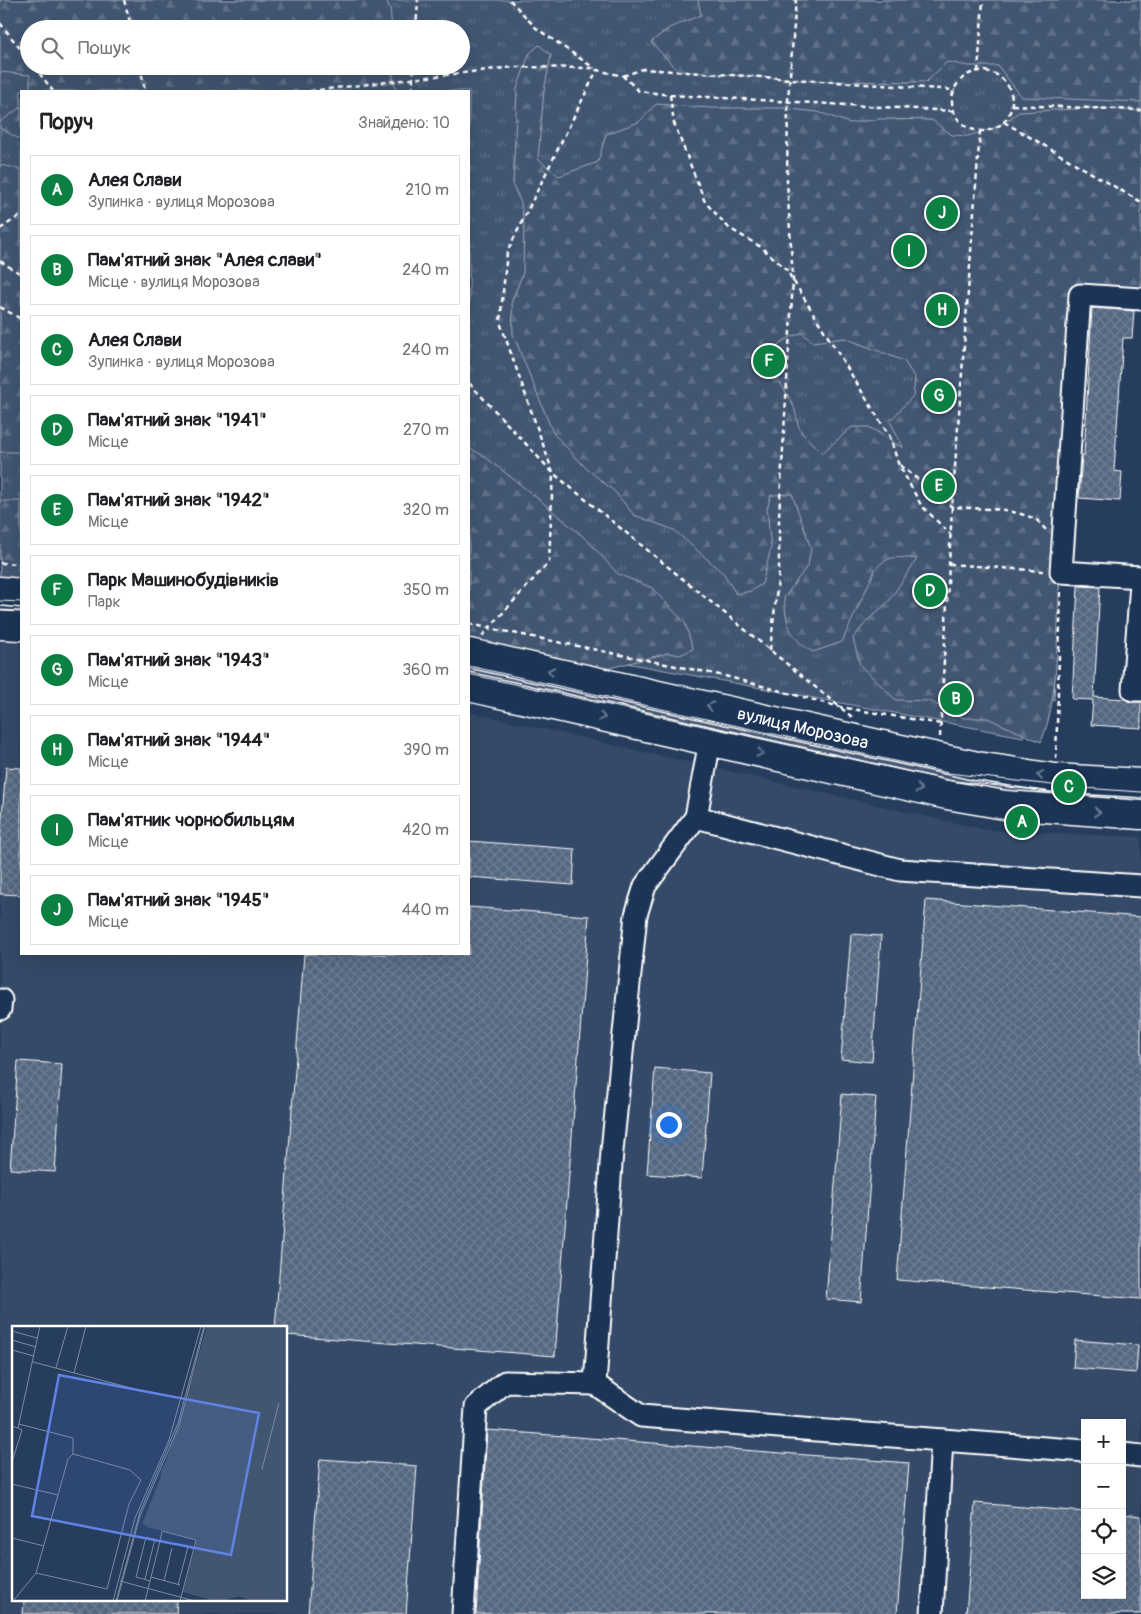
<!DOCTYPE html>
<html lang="uk">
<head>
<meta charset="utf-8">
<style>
	body { margin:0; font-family:Pangolin,sans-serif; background:#f2f2f2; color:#202124 }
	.controls { position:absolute; right:15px; bottom:15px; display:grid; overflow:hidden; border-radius:0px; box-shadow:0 5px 20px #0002 }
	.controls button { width:45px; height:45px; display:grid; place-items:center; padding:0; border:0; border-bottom:1px solid #e0e0e0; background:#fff; color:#202124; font:25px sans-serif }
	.you { position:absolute; left:668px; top:1124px; width:18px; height:18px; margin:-12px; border:4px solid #fff; border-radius:50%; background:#1a73e8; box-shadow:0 0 0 8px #1a73e833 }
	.badge { display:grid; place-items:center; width:32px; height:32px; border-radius:50%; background:#0b8043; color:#fff; font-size:16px; font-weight:700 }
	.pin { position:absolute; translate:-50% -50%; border:2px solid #fff; box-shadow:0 1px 5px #0006 }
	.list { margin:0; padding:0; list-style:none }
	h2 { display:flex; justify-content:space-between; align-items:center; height:65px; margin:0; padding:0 20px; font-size:21px }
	h2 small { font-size:16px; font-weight:400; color:#757577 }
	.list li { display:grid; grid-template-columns:32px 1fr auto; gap:15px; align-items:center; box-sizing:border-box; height:70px; margin:0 10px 10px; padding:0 10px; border:1px solid #e0e0e0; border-radius:0px }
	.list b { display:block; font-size:19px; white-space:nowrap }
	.list p { margin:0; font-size:16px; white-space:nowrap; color:#757577 }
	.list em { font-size:16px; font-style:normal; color:#757577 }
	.icon { flex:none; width:28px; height:28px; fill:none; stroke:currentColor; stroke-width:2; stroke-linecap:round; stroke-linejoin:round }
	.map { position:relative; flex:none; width:1141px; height:1614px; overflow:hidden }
	.search { position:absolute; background:#fff; box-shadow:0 5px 20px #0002; left:20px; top:20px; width:450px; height:55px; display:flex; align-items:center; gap:12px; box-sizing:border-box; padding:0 18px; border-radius:28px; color:#757577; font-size:19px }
	.panel { position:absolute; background:#fff; box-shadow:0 5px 20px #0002; left:20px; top:90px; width:450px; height:865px; border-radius:0px }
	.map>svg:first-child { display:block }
	.built { fill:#344a68; fill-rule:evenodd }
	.grass { fill:url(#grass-tufts); stroke:#a0aab8; fill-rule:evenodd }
	.forest { fill:url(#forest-firs); stroke:#a0aab8; fill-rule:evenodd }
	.building { fill:url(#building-cross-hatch); stroke:#fff }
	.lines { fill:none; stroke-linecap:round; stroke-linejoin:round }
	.minor-casing { stroke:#fff; stroke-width:25 }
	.major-casing { stroke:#fff; stroke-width:31 }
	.path { stroke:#fff; stroke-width:2.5; stroke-dasharray:5 4; stroke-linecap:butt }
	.minor { stroke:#1d3557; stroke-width:21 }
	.major { stroke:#1d3557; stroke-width:28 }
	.tram { stroke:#fff; stroke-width:1 }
	.oneway { stroke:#6c7c92 }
	.labels { text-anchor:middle; stroke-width:4; stroke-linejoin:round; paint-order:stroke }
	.street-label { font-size:18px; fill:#fff; stroke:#1d3557 }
	.inset-road { fill:none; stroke:#7d8b9e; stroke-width:1 }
	.view { fill:#6183e4; fill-opacity:0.15; stroke:#6183e4; stroke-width:2.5 }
	.inset-edge { fill:none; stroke:#fff; stroke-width:2.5 }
</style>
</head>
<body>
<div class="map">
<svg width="1141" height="1614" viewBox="0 0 1141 1614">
	<defs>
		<pattern id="grass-tufts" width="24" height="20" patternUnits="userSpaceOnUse" patternTransform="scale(1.25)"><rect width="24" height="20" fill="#425672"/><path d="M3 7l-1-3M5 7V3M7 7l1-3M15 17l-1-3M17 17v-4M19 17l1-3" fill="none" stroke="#5e6f87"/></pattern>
		<pattern id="forest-firs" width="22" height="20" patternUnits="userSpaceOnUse" patternTransform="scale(1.25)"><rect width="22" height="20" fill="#425672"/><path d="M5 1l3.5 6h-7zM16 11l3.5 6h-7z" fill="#5e6f87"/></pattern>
		<pattern id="building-cross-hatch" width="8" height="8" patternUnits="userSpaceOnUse" patternTransform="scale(1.25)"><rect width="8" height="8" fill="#556781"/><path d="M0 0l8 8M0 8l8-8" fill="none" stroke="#6e7e94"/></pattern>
	</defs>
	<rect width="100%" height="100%" fill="#263d5e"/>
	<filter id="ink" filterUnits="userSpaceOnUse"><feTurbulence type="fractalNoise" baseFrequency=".02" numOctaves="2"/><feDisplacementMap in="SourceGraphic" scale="10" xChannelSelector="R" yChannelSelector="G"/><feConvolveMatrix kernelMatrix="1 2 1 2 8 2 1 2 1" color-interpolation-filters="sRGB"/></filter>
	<g filter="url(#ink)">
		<!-- built -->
		<path class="built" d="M0 637 21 639V954H469V712L986 830 1141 837V1614H0ZM14 1328H286V1600H14ZM1085 1423H1122V1595H1085Z"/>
		<!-- grass -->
		<g class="grass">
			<path d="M0 0H1141V290L1073 286 1054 700H1032L1023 737 589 656 469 629V91H21V561L0 560ZM29 29H461V66H29Z"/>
			<polygon points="469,660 1141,788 1141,808 1004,799 469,681"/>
		</g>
		<!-- forest -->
		<g class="forest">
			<polygon points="0,0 386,0 390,8 392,29 146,29 145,20 145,29 29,29 29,66 391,66 396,91 30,91 30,75 0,72"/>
			<polygon points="698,0 1141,0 1141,102 1022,97 998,66 969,66 947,62 926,82 812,81 678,71 651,42 669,28 701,15"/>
			<path d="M539 45 551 55 544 91 538 159 559 176 598 162 606 134 639 122 656 104 710 108H781L818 112 850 123 880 119 932 120 952 135 968 136 997 127 1019 112 1092 108 1141 111V294L1077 290C1070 383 1064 476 1060 570 1057 617 1060 700 1041 742L987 718H964L929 701 896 700 860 665 853 638 868 620 889 601 917 559C899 557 887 554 875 570L842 642 813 652C788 636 787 626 784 598L808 565 811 548 792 494 771 495 767 509 771 548 762 584 751 591 736 594 724 574 674 530 634 515 615 492 586 468 553 433 513 334 512 300 523 273 524 225 521 203 513 186 517 89 529 54ZM802 333 813 342 845 338 904 361 915 378 913 396 890 421 903 448 869 427H852L822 453C816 446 806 439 801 431 796 424 797 413 793 405 776 372 749 350 802 333Z"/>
			<polygon points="21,107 21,140 0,128 0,122"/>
			<polygon points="0,165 21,169 21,452 0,452"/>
			<polygon points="469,448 484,456 536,497 587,540 618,574 652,588 685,623 693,649 680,655 668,653 602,670 469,642"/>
			<polygon points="0,501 21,501 21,585 0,584"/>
		</g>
		<!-- building -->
		<g class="building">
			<polygon points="1092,308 1134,311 1132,338 1123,338 1114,471 1122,472 1120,501 1079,498 1082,455 1084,455"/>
			<polygon points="1078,586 1100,587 1094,697 1125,699 1132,702 1141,702 1141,728 1091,725 1093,700 1072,699"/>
			<polygon points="6,767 21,768 21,895 0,894 0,842"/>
			<polygon points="469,841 575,849 573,885 469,877"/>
			<polygon points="926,900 1141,917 1141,1299 897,1280"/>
			<polygon points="469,907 589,916 555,1356 286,1335 286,1328 275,1328 304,954 469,954"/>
			<polygon points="851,934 881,936 872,1062 841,1059"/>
			<polygon points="18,1061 62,1064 55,1172 10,1169"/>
			<polygon points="655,1068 710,1073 702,1178 647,1174"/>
			<polygon points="842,1094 876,1097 861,1302 826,1299"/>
			<polygon points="1075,1340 1138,1345 1136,1373 1073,1368"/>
			<polygon points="487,1430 909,1463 897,1614 476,1614"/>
			<polygon points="320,1459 417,1466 406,1614 308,1614"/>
			<polygon points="975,1503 1085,1512 1085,1595 1122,1595 1122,1514 1141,1516 1141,1614 966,1614"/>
			<polygon points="24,1600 177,1600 176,1614 23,1614"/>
		</g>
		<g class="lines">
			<!-- minor casing -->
			<g class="minor-casing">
				<g id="minor">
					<polyline points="1141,299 1080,295 1061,572 1141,577"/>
					<polyline points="1141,583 1133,690 1141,690"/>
					<polyline points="696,817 710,741"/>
					<polyline points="0,1009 1,1000"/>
					<polyline points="942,1440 641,1416 595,1384 612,1151 636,915 645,886 696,817 900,870 1141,886"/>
					<polyline points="1122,1454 1141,1456"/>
					<polyline points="463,1614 476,1407 505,1382 595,1384"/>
					<polyline points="932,1614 942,1440 1085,1451"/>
				</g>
			</g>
			<!-- major casing -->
			<g class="major-casing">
				<g id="major">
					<polyline points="0,591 21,593"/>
					<polyline points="0,625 21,626"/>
					<polyline points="469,653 977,766 1055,778 1141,783"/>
					<polyline points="469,687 947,795 1005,805 1141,815"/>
				</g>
			</g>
			<!-- path -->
			<g class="path">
				<polyline points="124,0 132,29"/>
				<polyline points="510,0 536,28 594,68"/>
				<polyline points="0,23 29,60"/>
				<polyline points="416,29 418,0"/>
				<polyline points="34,66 53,91"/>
				<polyline points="140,66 145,91"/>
				<circle cx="982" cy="101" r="30"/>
				<polyline points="978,72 983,0"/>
				<polyline points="623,76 643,69 955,90"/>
				<polyline points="310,91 513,67 592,68 597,70"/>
				<polyline points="412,91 414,66"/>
				<polyline points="670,95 674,123 705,202 729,228 761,247 786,269 890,437 898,463 921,505 950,534"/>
				<polyline points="1012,105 1141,110"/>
				<polyline points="1004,122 1141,202"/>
				<polyline points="0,229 21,215"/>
				<polyline points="0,261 21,274"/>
				<polyline points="0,307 21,319"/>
				<polyline points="469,383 553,473 852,717"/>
				<polyline points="900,465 952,507 1005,510 1021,514 1036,519 1046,530"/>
				<polyline points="0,563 21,564"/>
				<polyline points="949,564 1043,571"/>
				<polyline points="469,624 725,676 840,707 941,724"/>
				<polyline points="482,636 549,562 553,473 500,322 507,252 597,70 623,76 639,91 670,95 954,111"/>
				<polyline points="770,650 779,572 779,516 793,280 787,181 788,100 796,0"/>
				<polyline points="940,737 952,507 980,131"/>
				<polyline points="1056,759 1061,589"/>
			</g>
			<!-- minor -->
			<use href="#minor" class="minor"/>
			<!-- major -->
			<use href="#major" class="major"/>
			<!-- tram -->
			<g class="tram">
				<polyline points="0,601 21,602"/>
				<polyline points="0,611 21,612"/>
				<polyline points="469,666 948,773 1069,787 1141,792"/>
				<polyline points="469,674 946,780 1079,795"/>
			</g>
		</g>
		<!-- one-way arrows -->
		<defs><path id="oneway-chevron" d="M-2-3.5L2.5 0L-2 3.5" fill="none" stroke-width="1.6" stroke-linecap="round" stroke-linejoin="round" transform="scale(1.25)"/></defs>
		<g class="oneway">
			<use href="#oneway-chevron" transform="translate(551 671) rotate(-168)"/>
			<use href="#oneway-chevron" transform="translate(710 706) rotate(-167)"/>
			<use href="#oneway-chevron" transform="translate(602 717) rotate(13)"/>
			<use href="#oneway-chevron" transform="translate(760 753) rotate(13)"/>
			<use href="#oneway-chevron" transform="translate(1040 775) rotate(-172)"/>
			<use href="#oneway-chevron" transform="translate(919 789) rotate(12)"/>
			<use href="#oneway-chevron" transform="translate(1097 812) rotate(4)"/>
		</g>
	</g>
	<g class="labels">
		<!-- street labels -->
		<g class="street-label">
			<text transform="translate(803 728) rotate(13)" y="6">вулиця Морозова</text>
		</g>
	</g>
	<!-- overview -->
	<g transform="translate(12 1326)">
		<rect width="275" height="275" fill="#263d5e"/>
		<path d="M197 0H275V275H239L218 267 216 275H202L171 266 185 213 135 201 131 196 151 145Z" fill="#425672"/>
		<path d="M195 0H205L177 100 175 127 179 125 180 112 186 118 179 136 150 158 149 146 160 122ZM210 0H250L243 31 237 35 241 39 247 37 253 49 269 57 268 61 261 60V89L255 106H250L256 111 254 126 251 129 248 121 242 122 239 129 248 134 243 137 196 128 187 116 188 105 184 99 194 61 195 75H212L222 48 200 42ZM229 80 239 82 237 89 231 84 228 88 230 104H223L219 99ZM275 83V138L264 145 266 138 259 140 254 136 266 88ZM193 143 228 153 211 152 218 166 207 204V220L197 260 185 259 176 264 178 249 192 245 187 238 182 245H178L185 214 130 198 144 178 156 187V183L147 176 148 171 166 173 155 164 180 145ZM182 174 186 179 180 191 170 188 173 183 171 178ZM226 167 228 174 239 176 246 172 275 184V250L270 246H264L253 270 241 261 250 233 238 229 232 248 242 265 226 263 248 269 249 275H238L230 270 206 275 197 271 210 212 216 203 222 169Z" fill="#425672" fill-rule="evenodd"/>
		<path d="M269 245 275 247 272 275H254L261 251Z" fill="#425672"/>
		<path class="inset-road" d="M0 5 25 12M0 14 24 21M0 24 22 30M21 36 123 63M44 42 56 0M62 47 74 0M7 98 61 112V128M0 100 6 102 28 0M0 136 10 104 6 102M250 143 267 77M0 158 46 169 24 247 1 275M0 212 32 220M24 247 95 263 117 178 129 154 118 144 61 128 56 133 46 169M139 251 168 259M133 253 143 213M108 255 183 275M138 255 124 251 134 211 148 215 150 205 184 214 168 275M152 255 160 222M166 259 176 221 182 223M101 275 123 192 157 114 189 0M104 275 128 186 166 97 192 0M105 275 128 190 167 100 193 0M133 275 148 215"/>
		<path class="view" d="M47 49 247 87 219 229 20 190Z"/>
		<rect width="275" height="275" class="inset-edge"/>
	</g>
</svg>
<div class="controls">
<button>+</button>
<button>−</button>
<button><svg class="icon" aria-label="locate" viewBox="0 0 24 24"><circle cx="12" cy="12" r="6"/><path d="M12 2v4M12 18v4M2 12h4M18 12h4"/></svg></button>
<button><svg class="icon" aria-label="layers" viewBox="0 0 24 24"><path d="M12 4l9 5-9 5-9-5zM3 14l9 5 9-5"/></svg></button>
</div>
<div class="you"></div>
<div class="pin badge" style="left:1022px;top:822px">A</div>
<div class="pin badge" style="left:956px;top:699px">B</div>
<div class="pin badge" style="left:1069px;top:787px">C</div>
<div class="pin badge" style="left:930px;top:591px">D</div>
<div class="pin badge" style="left:939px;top:486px">E</div>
<div class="pin badge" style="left:769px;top:361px">F</div>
<div class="pin badge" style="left:939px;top:396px">G</div>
<div class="pin badge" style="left:942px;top:310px">H</div>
<div class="pin badge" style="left:909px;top:251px">I</div>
<div class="pin badge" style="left:942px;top:213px">J</div>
<div class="search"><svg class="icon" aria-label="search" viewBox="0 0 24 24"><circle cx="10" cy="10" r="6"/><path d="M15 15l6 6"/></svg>Пошук</div>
<section class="panel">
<h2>Поруч<small>Знайдено: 10</small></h2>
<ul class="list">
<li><span class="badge">A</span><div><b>Aлея Слави</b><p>Зупинка · вулиця Морозова</p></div><em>210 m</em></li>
<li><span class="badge">B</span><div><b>Пам'ятний знак &quot;Алея слави&quot;</b><p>Місце · вулиця Морозова</p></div><em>240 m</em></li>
<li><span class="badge">C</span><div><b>Алея Слави</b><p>Зупинка · вулиця Морозова</p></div><em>240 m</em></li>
<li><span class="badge">D</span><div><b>Пам'ятний знак &quot;1941&quot;</b><p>Місце</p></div><em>270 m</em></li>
<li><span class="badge">E</span><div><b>Пам'ятний знак &quot;1942&quot;</b><p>Місце</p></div><em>320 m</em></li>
<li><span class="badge">F</span><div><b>Парк Машинобудівників</b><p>Парк</p></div><em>350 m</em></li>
<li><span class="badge">G</span><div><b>Пам'ятний знак &quot;1943&quot;</b><p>Місце</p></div><em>360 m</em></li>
<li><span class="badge">H</span><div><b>Пам'ятний знак &quot;1944&quot;</b><p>Місце</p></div><em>390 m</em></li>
<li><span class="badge">I</span><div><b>Пам'ятник чорнобильцям</b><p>Місце</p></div><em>420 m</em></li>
<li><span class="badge">J</span><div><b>Пам'ятний знак &quot;1945&quot;</b><p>Місце</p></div><em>440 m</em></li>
</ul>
</section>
</div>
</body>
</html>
